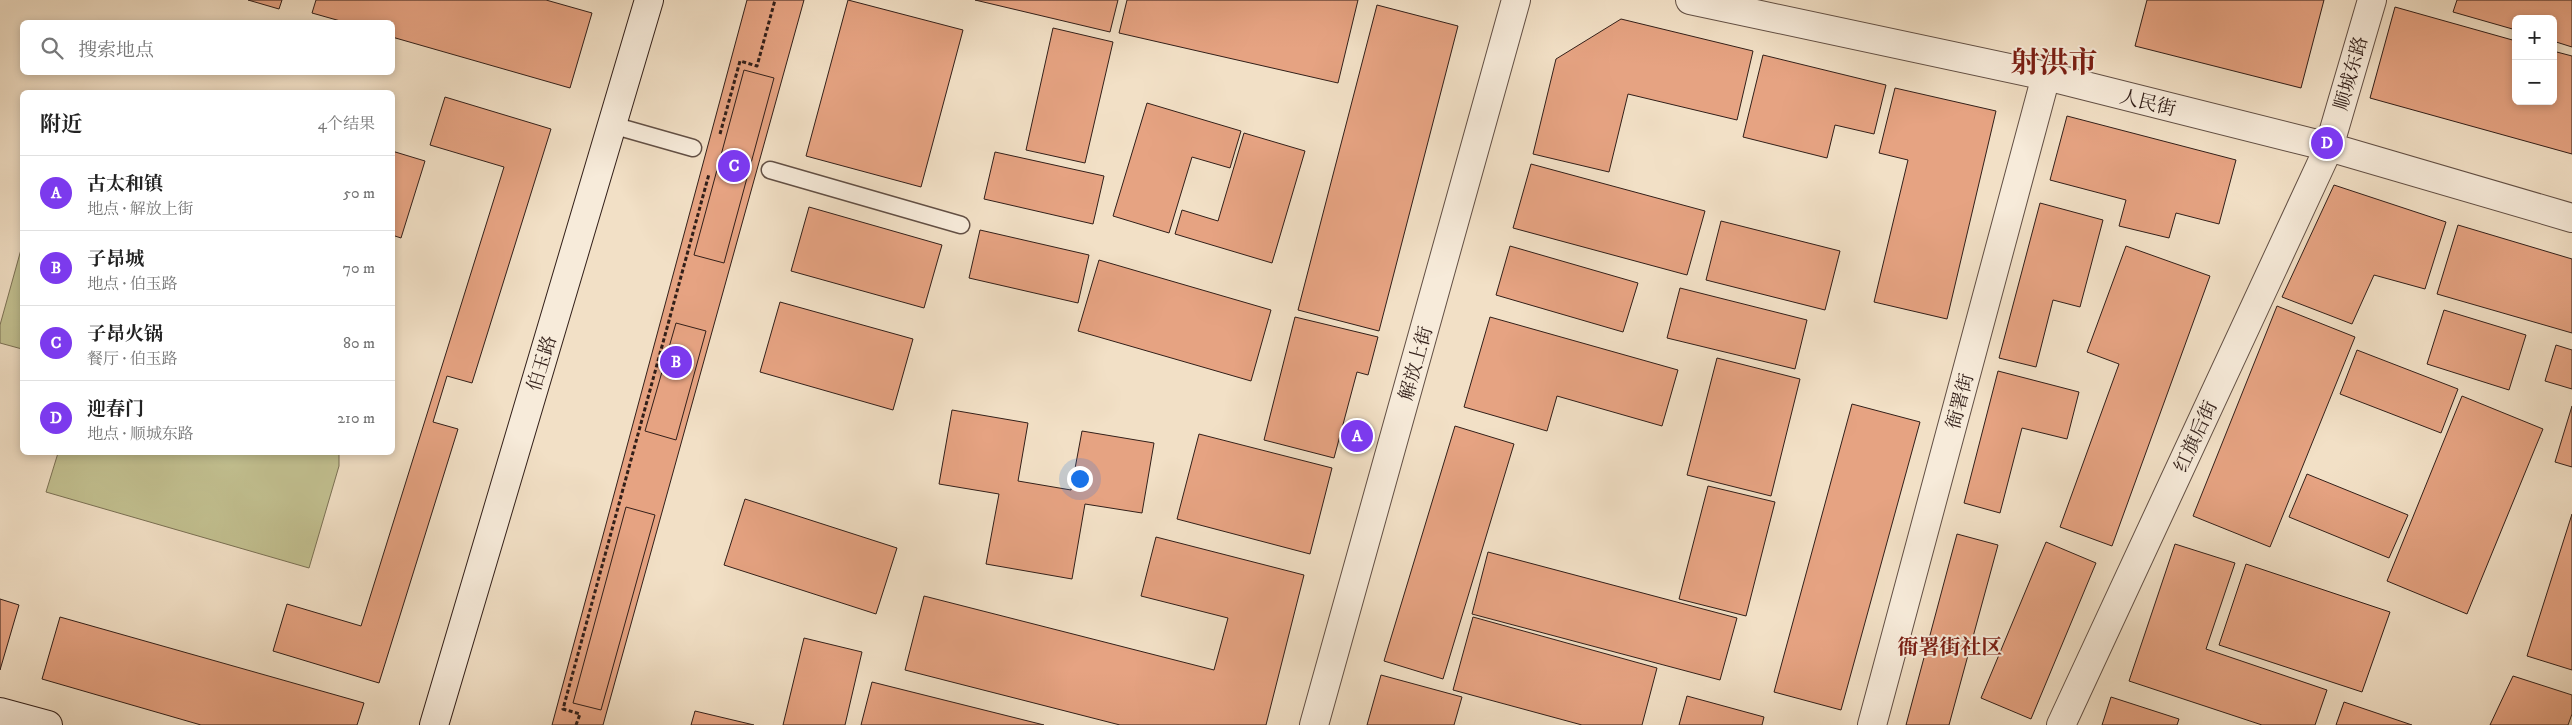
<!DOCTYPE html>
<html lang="zh">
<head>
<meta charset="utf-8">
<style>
	body { margin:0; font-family:"IM FELL DW Pica","Noto Serif SC",serif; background:#f2f2f2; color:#222 }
	.controls { position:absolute; right:15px; top:15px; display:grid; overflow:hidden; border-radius:8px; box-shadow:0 2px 8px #0003 }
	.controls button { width:45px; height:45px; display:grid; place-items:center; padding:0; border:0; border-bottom:1px solid #e0e0e0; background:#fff; color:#222; font:25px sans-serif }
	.you { position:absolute; left:1079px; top:478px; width:18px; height:18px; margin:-12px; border:4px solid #fff; border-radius:50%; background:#1a73e8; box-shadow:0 0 0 8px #1a73e833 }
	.badge { display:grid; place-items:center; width:32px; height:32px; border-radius:50%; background:#7c3aed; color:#fff; font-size:16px; font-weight:700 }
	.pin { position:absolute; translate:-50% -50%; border:2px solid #fff; box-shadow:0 1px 5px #0006 }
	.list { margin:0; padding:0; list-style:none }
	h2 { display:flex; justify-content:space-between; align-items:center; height:65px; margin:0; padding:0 20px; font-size:21px }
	h2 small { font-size:16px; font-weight:400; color:#767676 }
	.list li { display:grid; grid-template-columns:32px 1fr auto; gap:15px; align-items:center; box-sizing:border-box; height:75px; padding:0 20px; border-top:1px solid #e0e0e0 }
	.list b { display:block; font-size:19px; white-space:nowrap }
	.list p { margin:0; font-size:16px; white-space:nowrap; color:#767676 }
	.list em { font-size:16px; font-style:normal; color:#767676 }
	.icon { flex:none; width:28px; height:28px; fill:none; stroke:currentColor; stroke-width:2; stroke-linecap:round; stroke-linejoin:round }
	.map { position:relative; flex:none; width:2572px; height:725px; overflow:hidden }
	.search { position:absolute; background:#fff; box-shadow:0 2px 8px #0003; left:20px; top:20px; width:375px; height:55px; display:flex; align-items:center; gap:12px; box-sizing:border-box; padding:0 18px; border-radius:8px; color:#767676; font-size:19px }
	.panel { position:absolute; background:#fff; box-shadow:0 2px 8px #0003; left:20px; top:90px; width:375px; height:365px; border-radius:8px }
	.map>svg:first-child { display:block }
	.green { fill:#c2c090; stroke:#7a7054 }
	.building { fill:#e6a382; stroke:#321f19 }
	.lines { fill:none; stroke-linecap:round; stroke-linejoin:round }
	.service-casing { stroke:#624f44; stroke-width:19 }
	.minor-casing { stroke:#624f44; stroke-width:30 }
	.tertiary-casing { stroke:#624f44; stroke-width:30 }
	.secondary-casing { stroke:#321f19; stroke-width:30 }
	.path { stroke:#321f19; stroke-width:3; stroke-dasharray:4 2.5; stroke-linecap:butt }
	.service { stroke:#f7ebda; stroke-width:16 }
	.minor { stroke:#f7ebda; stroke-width:28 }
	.tertiary { stroke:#f7ebda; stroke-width:28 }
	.secondary { stroke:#f7ebda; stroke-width:28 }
	.labels { text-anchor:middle; stroke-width:4; stroke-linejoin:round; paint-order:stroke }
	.street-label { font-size:19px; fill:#321f19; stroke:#f7ebda }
	.quarter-label { font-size:21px; font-weight:bold; fill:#7a1f14; stroke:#f7ebda }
	.town-label { font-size:29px; font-weight:bold; fill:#7a1f14; stroke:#f7ebda }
</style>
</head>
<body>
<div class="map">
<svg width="2572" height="725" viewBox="0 0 2572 725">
	<rect width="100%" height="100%" fill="#f2e0c6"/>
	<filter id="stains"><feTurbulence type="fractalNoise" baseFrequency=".004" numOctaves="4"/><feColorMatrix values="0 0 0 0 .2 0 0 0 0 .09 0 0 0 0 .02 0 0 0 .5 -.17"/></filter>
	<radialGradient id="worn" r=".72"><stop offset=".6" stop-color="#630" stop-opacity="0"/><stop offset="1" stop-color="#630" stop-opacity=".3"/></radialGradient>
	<!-- green -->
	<g class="green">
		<polygon points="22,246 22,349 0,343 0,325"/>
		<polygon points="58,453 58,452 339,453 339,466 309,568 46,492"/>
	</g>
	<!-- building -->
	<g class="building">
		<polygon points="248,0 282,0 279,9"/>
		<polygon points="316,0 546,0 592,13 570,88 392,37 392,22 344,22 312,13"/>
		<polygon points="747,0 804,0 603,725 552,725"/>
		<polygon points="848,0 963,30 921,187 806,156"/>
		<polygon points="975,0 1118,0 1110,32"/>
		<polygon points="1127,0 1358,0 1338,83 1119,33"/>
		<polygon points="2147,0 2324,0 2301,88 2135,46"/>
		<polygon points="2457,0 2572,0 2572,47 2553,41 2553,19 2516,19 2516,30 2453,12"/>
		<polygon points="1377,5 1458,26 1379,331 1298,310"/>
		<polygon points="2395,7 2516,41 2516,101 2553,101 2553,51 2572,56 2572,154 2370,98"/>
		<polygon points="1621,19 1753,51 1737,120 1628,94 1609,172 1533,154 1556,59"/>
		<polygon points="1053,28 1113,42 1085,163 1026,150"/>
		<polygon points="1763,55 1886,85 1874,134 1835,125 1827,158 1743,137"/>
		<polygon points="744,70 774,78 724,263 694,255"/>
		<polygon points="1895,88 1996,111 1947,319 1874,302 1908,160 1879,153"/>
		<polygon points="445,97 551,129 472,383 447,376 433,422 458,429 379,683 273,651 287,604 361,626 504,167 430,145"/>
		<polygon points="1147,103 1241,131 1230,168 1192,157 1169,233 1113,216"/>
		<polygon points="2067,116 2236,160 2219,224 2176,213 2169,238 2119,226 2126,200 2050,180"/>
		<polygon points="1244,133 1305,151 1272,263 1175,234 1182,210 1218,221"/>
		<polygon points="392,151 425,161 401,238 392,235"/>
		<polygon points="995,152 1104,176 1093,224 984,199"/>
		<polygon points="1531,164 1705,211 1687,275 1513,228"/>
		<polygon points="2334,185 2446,222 2425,289 2374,275 2352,324 2282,297"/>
		<polygon points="2040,203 2103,220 2080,307 2053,300 2036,367 1999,358"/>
		<polygon points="809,207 942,245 924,308 791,271"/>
		<polygon points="1721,221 1840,251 1825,310 1706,280"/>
		<polygon points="2458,225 2572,259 2572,333 2437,294"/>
		<polygon points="980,230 1089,255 1078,303 969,278"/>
		<polygon points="1510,246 1638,283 1623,332 1496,295"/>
		<polygon points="2126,246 2210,276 2112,546 2060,527 2119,364 2087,352"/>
		<polygon points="1099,260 1271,310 1251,381 1078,331"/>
		<polygon points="1680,288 1807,320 1795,369 1667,338"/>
		<polygon points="780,302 913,339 893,410 760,372"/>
		<polygon points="2277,306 2355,337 2270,547 2193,516"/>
		<polygon points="2444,310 2526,335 2509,390 2427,364"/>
		<polygon points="1295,317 1378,337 1368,375 1357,372 1334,458 1264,440"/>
		<polygon points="1490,317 1678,370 1662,426 1557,396 1547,431 1464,407"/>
		<polygon points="676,323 706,331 676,440 645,431"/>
		<polygon points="2556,345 2572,350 2572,389 2545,381"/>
		<polygon points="2357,350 2458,389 2441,433 2340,394"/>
		<polygon points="1717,358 1800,379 1771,496 1687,475"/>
		<polygon points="1998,371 2079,392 2067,439 2022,428 2000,513 1964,503"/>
		<polygon points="2462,396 2543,429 2467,614 2387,581"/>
		<polygon points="1852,404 1920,422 1841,710 1774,692"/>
		<polygon points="2572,406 2572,467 2555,462"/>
		<polygon points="952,410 1028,423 1018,481 1071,490 1082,431 1154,443 1142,513 1085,504 1072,579 986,564 999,494 939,484"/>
		<polygon points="1455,426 1514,444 1443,679 1384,661"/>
		<polygon points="1199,434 1332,468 1310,554 1177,519"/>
		<polygon points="2307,474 2408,515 2389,558 2289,517"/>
		<polygon points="1708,486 1775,502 1746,616 1679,599"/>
		<polygon points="745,499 897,548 876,614 724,565"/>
		<polygon points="626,507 655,515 601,710 573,703"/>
		<polygon points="2572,514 2572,670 2527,656"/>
		<polygon points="1957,534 1998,545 1949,725 1906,725"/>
		<polygon points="1156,537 1304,575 1266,725 1120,725 905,670 924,596 1214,670 1228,618 1141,596"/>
		<polygon points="2046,542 2096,563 2031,719 1981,698"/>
		<polygon points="2175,544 2235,563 2206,649 2327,690 2315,725 2262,725 2129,681"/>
		<polygon points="1488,552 1737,618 1720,680 1472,614"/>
		<polygon points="2246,564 2390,612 2362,692 2219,645"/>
		<polygon points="0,599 19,605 0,670"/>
		<polygon points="60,617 364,703 357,725 201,725 42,679"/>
		<polygon points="1473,617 1657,668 1642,725 1582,725 1453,690"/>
		<polygon points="804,638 862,652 845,725 783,725"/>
		<polygon points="1381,675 1462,697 1454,725 1367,725"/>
		<polygon points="2513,676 2572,695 2572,714 2568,725 2490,725"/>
		<polygon points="872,682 1044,725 861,725"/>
		<polygon points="1687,696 1764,717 1762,725 1679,725"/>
		<polygon points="2111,697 2179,719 2177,725 2102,725"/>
		<polygon points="2344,702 2412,725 2336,725"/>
		<polygon points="695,711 754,725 691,725"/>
	</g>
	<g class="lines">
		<!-- service casing -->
		<g class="service-casing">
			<g id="service">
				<polyline points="612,125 693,148"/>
				<polyline points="770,170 961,225"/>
			</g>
		</g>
		<!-- minor casing -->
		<g class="minor-casing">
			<g id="minor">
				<polyline points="1872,725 2046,76"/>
				<polyline points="2061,725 2329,147 2372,0"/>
			</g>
		</g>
		<!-- tertiary casing -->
		<g class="tertiary-casing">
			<g id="tertiary">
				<polyline points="1690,0 2046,76 2329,147 2572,218"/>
				<polyline points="1314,725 1516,0"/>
			</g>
		</g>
		<!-- secondary casing -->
		<g class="secondary-casing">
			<g id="secondary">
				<polyline points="0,712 48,725"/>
				<polyline points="434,725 649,0"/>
			</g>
		</g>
		<!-- path -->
		<g class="path">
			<polyline points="720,134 740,61 757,66 775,0"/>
			<polyline points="576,725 580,714 563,709 709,174"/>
		</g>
		<!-- service -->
		<use href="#service" class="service"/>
		<!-- minor -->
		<use href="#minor" class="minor"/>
		<!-- tertiary -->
		<use href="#tertiary" class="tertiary"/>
		<!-- secondary -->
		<use href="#secondary" class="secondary"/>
	</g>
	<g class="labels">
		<!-- street labels -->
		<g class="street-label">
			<text transform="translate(2350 73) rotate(-74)" y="7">顺城东路</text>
			<text transform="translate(2148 102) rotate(14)" y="7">人民街</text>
			<text transform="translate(541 363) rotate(-73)" y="7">伯玉路</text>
			<text transform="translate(1415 363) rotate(-74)" y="7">解放上街</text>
			<text transform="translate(1959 401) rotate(-75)" y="7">衙署街</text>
			<text transform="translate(2195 436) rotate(-65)" y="7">红旗后街</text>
		</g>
		<!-- quarter labels -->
		<g class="quarter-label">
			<text x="1950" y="654">衙署街社区</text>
		</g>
		<!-- town labels -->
		<g class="town-label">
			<text x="2054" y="72">射洪市</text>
		</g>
	</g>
	<rect width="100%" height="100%" filter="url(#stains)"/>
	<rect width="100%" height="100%" fill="url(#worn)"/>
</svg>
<div class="controls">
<button>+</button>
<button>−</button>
</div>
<div class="you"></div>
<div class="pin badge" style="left:1357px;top:436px">A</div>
<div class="pin badge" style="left:676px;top:362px">B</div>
<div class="pin badge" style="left:734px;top:166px">C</div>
<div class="pin badge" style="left:2327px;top:143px">D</div>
<div class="search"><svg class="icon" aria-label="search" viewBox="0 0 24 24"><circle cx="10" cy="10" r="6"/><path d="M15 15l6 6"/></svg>搜索地点</div>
<section class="panel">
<h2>附近<small>4个结果</small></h2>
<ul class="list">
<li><span class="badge">A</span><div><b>古太和镇</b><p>地点 · 解放上街</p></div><em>50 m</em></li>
<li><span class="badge">B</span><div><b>子昂城</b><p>地点 · 伯玉路</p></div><em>70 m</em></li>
<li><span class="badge">C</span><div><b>子昂火锅</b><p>餐厅 · 伯玉路</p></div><em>80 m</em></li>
<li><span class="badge">D</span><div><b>迎春门</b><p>地点 · 顺城东路</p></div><em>210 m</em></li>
</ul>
</section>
</div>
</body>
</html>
